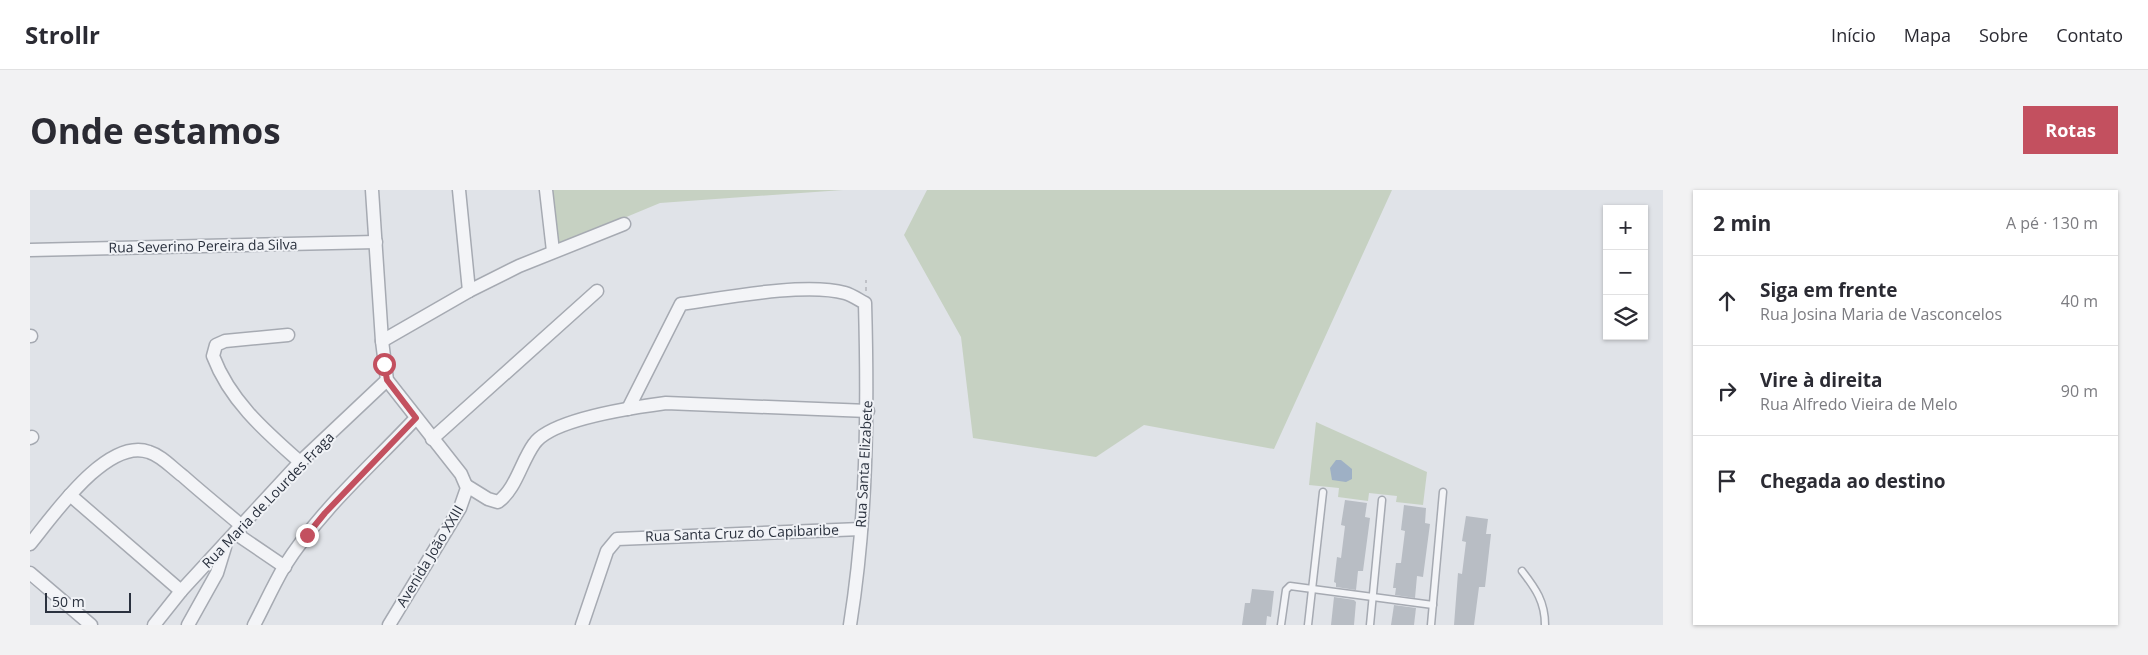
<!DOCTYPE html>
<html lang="pt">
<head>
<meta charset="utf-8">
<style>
	body { margin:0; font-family:"Open Sans",sans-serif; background:#f2f2f3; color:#2b2b33 }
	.controls { position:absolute; right:15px; top:15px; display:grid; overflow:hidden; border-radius:0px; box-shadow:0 1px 4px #0004 }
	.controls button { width:45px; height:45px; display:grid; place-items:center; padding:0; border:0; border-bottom:1px solid #e1e1e2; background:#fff; color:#2b2b33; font:25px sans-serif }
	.scale { position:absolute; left:15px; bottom:12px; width:86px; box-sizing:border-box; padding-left:5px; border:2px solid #2a313e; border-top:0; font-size:14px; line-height:18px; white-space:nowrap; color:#2a313e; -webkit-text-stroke:4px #f0f2f6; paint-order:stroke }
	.stop { position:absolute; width:15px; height:15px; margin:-11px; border:4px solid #c3505f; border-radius:50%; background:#fff }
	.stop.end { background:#c3505f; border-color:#fff; box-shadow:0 1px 5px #0008 }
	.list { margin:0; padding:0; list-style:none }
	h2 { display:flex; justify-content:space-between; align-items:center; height:65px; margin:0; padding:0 20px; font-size:21px }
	h2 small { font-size:16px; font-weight:400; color:#7c7c81 }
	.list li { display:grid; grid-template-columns:32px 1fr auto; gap:15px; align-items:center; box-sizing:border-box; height:90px; padding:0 20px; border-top:1px solid #e1e1e2 }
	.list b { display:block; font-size:19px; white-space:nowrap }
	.list p { margin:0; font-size:16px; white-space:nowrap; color:#7c7c81 }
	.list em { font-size:16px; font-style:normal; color:#7c7c81 }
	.icon { flex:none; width:28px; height:28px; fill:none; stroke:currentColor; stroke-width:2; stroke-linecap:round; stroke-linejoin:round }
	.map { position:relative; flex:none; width:1633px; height:435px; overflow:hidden; border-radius:0px }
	header { display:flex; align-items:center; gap:30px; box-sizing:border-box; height:70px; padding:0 25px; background:#fff; border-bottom:1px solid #e1e1e2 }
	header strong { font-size:24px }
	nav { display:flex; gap:28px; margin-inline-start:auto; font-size:18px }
	.intro { display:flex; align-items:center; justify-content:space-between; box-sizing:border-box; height:120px; padding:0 30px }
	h1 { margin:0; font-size:35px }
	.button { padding:12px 22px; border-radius:0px; background:#c3505f; color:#fff; font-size:18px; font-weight:700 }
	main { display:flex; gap:30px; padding:0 30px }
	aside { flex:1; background:#fff; border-radius:0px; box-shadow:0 1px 4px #0004 }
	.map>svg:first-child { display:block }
	.green { fill:#c6d1c2 }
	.water { fill:#9eb0c5 }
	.building { fill:#b8bdc4 }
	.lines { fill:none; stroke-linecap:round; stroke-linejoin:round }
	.service-casing { stroke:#a6aab2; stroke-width:9 }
	.minor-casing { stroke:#a6aab2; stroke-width:15 }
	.path { stroke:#bfc1c7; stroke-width:2; stroke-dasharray:4 4; stroke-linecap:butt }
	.service { stroke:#f3f4f7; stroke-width:6 }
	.minor { stroke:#f3f4f7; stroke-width:12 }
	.route { stroke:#c3505f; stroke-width:6 }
	.labels { text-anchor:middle; stroke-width:4; stroke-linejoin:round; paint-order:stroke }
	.street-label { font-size:14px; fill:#2a313e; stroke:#f0f2f6 }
</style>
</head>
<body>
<header>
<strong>Strollr</strong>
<nav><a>Início</a><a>Mapa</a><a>Sobre</a><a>Contato</a></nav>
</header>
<div class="intro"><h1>Onde estamos</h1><a class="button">Rotas</a></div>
<main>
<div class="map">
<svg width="1633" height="435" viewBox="0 0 1633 435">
	<rect width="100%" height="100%" fill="#e0e3e8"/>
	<!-- green -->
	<g class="green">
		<polygon points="522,0 813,0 630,13 529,55"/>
		<polygon points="897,0 1362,0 1244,259 1114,235 1066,267 943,248 931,147 874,45"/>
		<polygon points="1286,232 1397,282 1393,315 1366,312 1367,306 1339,303 1338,311 1308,307 1309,298 1279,295"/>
	</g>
	<!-- water -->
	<polygon class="water" points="1306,270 1311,270 1322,279 1322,289 1316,292 1302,290 1300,278"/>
	<!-- building -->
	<g class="building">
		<polygon points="1315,310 1337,313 1335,327 1340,328 1333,381 1328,381 1326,400 1306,397 1306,393 1304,392 1307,367 1311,368 1315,336 1311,335"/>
		<polygon points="1374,315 1396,318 1395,333 1400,334 1393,387 1387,386 1385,408 1365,405 1366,398 1363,398 1366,373 1371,373 1375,341 1371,340"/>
		<polygon points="1436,326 1458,329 1456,344 1461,344 1455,397 1449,397 1444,435 1424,435 1428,383 1432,384 1436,352 1432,351"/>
		<polygon points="1222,399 1244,401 1241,427 1237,426 1236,435 1212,435 1215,413 1220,413"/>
		<polygon points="1304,407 1324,410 1326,412 1324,435 1301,435"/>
		<polygon points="1364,415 1386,418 1384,435 1361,435"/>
	</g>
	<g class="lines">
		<!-- service casing -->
		<g class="service-casing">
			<g id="service">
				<path d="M1492 381C1506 399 1515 412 1515 435"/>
				<polyline points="1251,435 1256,400 1260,396 1403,415"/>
				<polyline points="1278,435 1293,302"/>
				<polyline points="1340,435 1352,310"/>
				<polyline points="1401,435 1413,302"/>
			</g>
		</g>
		<!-- minor casing -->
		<g class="minor-casing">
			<g id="minor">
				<polyline points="342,0 352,151 357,190 431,284 437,298 430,318 359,435"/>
				<polyline points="429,0 439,101"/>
				<polyline points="516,0 523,61"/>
				<polyline points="0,60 346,52"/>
				<path d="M258 145 195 151 186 155 183 166C200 211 235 241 270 272"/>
				<polyline points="0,146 1,146"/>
				<polyline points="352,151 439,101 489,76 594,34"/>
				<path d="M598 219 651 114C694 108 775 92 815 103 822 105 829 110 835 113 838 221 837 329 820 435"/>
				<polyline points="0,248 2,247"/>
				<polyline points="402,249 567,101"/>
				<path d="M437 296 458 309 468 312C486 299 491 272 504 254 521 229 606 217 636 213L838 221"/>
				<polyline points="40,305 151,401"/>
				<polyline points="205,343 255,377"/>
				<path d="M0 354C23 326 77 247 119 262 132 266 142 278 153 286 172 303 192 319 212 336"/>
				<polyline points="0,383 61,435"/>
				<polyline points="124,435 151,401 270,272 357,190"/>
				<polyline points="158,435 187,383 195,357"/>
				<path d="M224 435C234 416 243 396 254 377 289 321 341 276 386 228"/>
				<polyline points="552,435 577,361 587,349 831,339"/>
			</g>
		</g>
		<!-- path -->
		<polyline class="path" points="836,101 836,90"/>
		<!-- service -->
		<use href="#service" class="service"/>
		<!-- minor -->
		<use href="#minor" class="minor"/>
	</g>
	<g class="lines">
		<!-- route -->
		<polyline class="route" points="277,345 295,323 386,228 357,190 354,174"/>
	</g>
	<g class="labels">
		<!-- street labels -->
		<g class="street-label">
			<text transform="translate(173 56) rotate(-1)" y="5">Rua Severino Pereira da Silva</text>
			<text transform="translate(834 274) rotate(-87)" y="5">Rua Santa Elizabete</text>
			<text transform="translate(238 310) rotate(-46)" y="5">Rua Maria de Lourdes Fraga</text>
			<text transform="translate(712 343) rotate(-2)" y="5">Rua Santa Cruz do Capibaribe</text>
			<text transform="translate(400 366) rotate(-59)" y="5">Avenida João XXIII</text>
		</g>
	</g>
</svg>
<div class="controls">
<button>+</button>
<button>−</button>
<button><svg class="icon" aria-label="layers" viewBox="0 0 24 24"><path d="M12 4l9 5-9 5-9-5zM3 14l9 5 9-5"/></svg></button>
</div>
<div class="scale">50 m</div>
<div class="stop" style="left:354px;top:174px"></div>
<div class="stop end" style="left:277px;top:345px"></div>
</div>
<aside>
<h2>2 min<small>A pé · 130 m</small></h2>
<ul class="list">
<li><svg class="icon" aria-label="ahead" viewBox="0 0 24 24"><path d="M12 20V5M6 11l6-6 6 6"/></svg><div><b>Siga em frente</b><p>Rua Josina Maria de Vasconcelos</p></div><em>40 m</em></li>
<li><svg class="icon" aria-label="right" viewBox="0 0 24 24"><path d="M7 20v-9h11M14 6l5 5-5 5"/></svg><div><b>Vire à direita</b><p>Rua Alfredo Vieira de Melo</p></div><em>90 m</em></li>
<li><svg class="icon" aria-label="arrive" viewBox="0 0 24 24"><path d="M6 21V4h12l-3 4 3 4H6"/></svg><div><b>Chegada ao destino</b></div></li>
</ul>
</aside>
</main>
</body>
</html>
